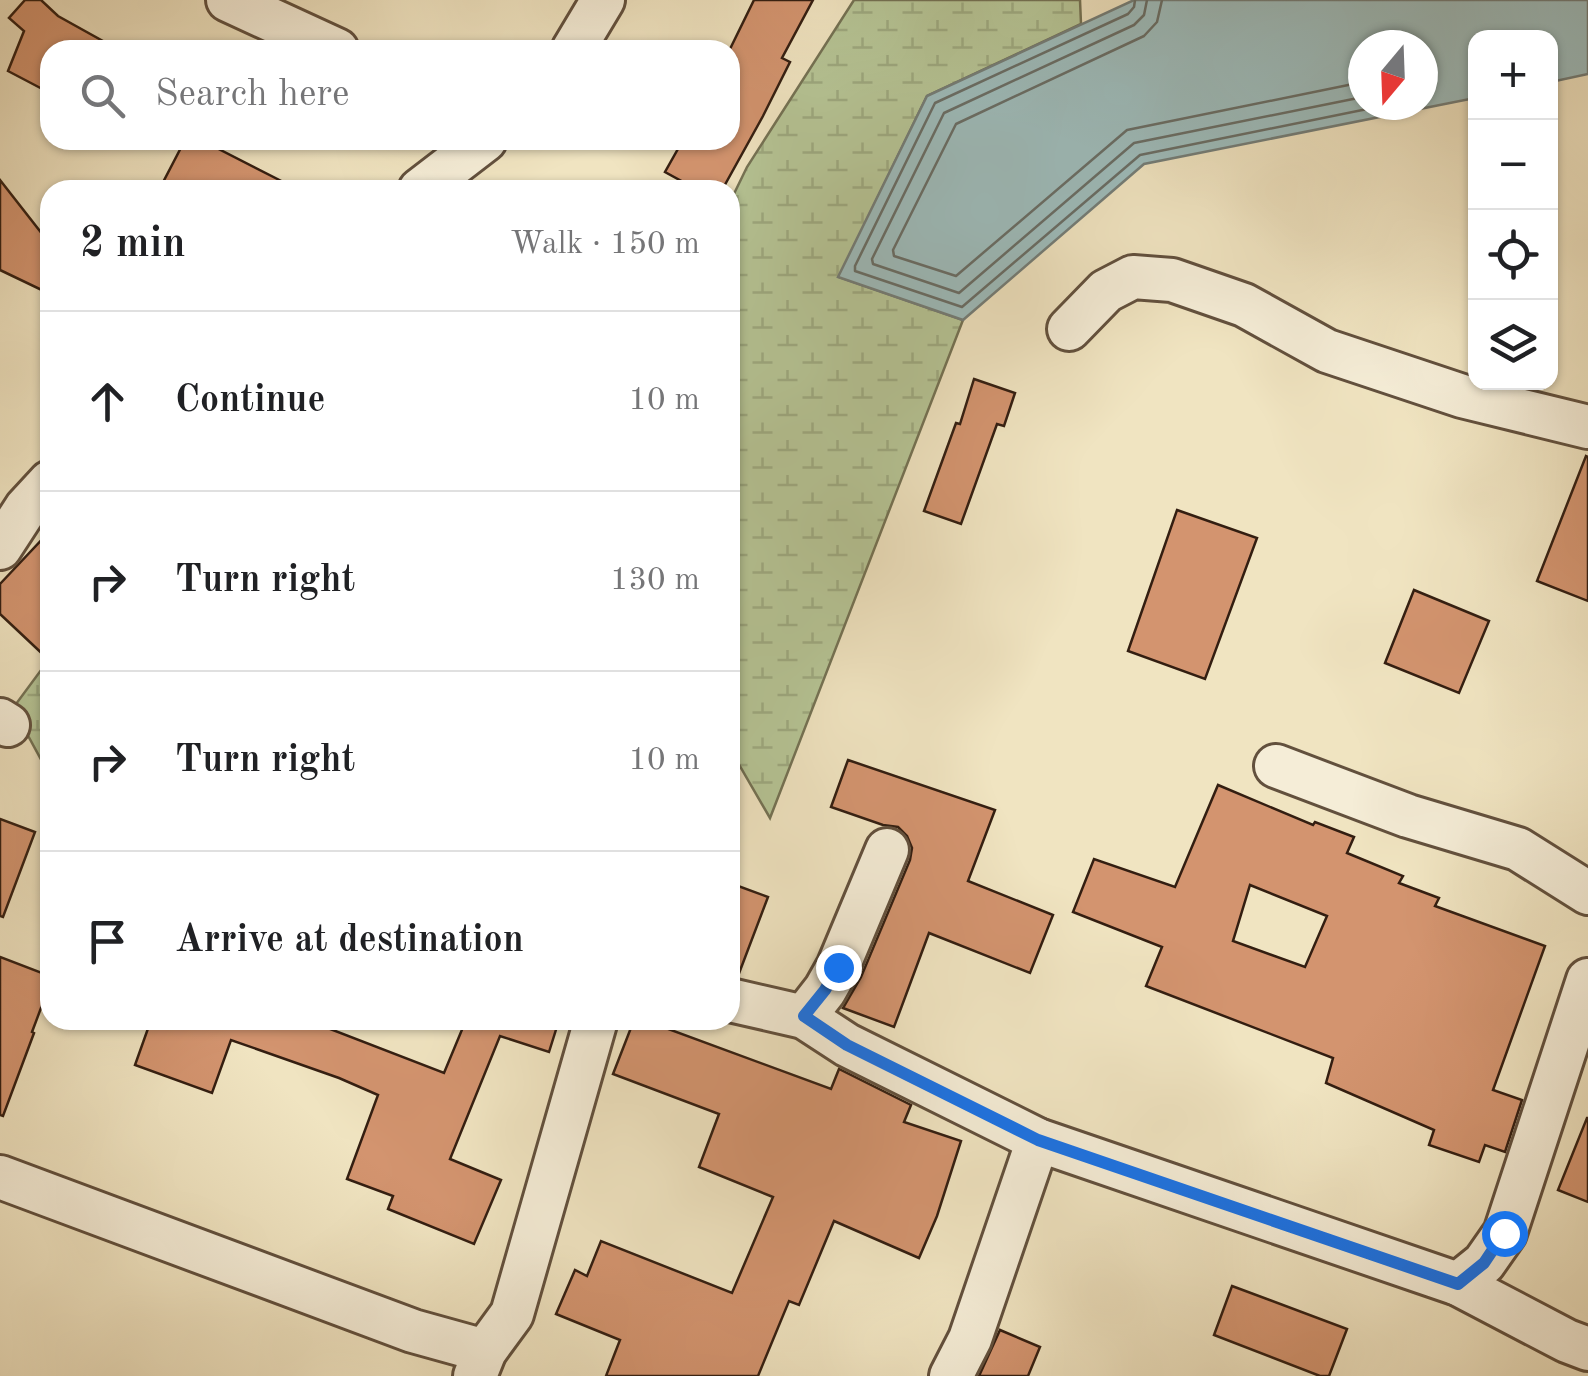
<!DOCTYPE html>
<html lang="en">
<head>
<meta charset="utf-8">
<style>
	body { margin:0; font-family:"Old Standard TT",serif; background:#f6f6f6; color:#202124 }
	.controls { position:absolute; right:30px; top:30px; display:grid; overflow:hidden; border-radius:20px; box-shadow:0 2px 8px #0004 }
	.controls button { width:90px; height:90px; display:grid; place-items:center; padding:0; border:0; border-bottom:2px solid #e0e0e0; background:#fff; color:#202124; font:50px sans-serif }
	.compass { position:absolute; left:1348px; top:30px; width:90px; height:90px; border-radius:50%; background:#fff; box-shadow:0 2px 8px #0004; rotate:199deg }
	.stop { position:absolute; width:30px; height:30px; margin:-22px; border:8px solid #1a73e8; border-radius:50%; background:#fff }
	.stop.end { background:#1a73e8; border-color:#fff; box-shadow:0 2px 10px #0008 }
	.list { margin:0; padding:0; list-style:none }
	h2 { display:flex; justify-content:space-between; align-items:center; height:130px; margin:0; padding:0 40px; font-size:42px }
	h2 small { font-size:32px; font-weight:400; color:#757577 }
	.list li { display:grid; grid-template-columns:65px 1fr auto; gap:30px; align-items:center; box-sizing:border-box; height:180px; padding:0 40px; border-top:2px solid #e0e0e0 }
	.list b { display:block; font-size:38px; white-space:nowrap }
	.list em { font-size:32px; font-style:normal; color:#757577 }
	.icon { flex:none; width:55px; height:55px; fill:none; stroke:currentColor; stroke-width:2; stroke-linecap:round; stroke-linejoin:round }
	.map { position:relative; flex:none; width:1588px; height:1376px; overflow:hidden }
	.search { position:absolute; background:#fff; box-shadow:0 2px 8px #0004; left:40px; top:40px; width:700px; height:110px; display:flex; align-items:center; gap:25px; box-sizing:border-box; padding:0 35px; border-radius:30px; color:#757577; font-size:38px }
	.panel { position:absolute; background:#fff; box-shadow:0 2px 8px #0004; left:40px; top:180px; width:700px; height:850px; border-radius:30px }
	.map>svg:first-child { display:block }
	.wetland { fill:url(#wetland-marsh); stroke:#747254; stroke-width:2.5 }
	.water { fill:#9dbcbc; stroke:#737d78; stroke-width:2.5; fill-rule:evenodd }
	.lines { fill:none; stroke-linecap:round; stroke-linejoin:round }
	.shore { stroke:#686d66; stroke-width:2.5 }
	.building { fill:#d3946f; stroke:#331e11; stroke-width:2.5; fill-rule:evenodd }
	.minor-casing { stroke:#62503d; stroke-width:48 }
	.minor { stroke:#f5edd7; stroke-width:42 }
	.route { stroke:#1a73e8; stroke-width:12 }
</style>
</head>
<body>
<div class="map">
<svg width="1588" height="1376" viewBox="0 0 1588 1376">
	<defs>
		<pattern id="wetland-marsh" width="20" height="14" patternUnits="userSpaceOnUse" patternTransform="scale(2.5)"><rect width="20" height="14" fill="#b6c596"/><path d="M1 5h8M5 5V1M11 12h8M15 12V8" fill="none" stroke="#9da980"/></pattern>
	</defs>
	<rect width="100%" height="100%" fill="#f0e4c1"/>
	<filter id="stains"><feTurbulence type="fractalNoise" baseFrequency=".002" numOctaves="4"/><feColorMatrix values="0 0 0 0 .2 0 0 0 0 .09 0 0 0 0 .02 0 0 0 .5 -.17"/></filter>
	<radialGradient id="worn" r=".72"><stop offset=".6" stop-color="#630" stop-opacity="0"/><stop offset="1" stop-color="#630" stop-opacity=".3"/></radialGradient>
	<!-- wetland -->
	<g class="wetland">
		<polygon points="854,0 1080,0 1081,24 927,96 839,277 963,320 770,818 730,749 730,202 747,167"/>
		<polygon points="50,658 50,776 13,708"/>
	</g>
	<!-- water -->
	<path class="water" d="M1134 0H1588V74L1551 82 1550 38H1476L1475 98 1144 164 963 320 838 277 927 96ZM1363 45H1423V105H1363Z"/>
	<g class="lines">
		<!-- shore -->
		<g class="shore">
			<polyline points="1135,0 1134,7 1128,14 935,103 855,266 855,271 962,307 1140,155 1387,105"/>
			<polyline points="1147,0 1144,15 1134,25 944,113 872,259 873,264 959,293 1134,143 1363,97"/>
			<polyline points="1162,0 1157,22 1144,36 956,124 893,250 894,256 956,276 1127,130 1363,82"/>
		</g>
	</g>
	<!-- building -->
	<g class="building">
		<polygon points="25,0 41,0 58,16 119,50 50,50 50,93 8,71 24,31 9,18"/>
		<polygon points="754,0 813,0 782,58 790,62 763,116 722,190 698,190 665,172 683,140 730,140 730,49"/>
		<polygon points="185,140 201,140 299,190 159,190"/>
		<polygon points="0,180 50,244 50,294 0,270"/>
		<polygon points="974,379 1015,393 1004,426 997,424 961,524 924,511 956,423 960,424"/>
		<polygon points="1586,456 1588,457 1588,601 1537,581"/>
		<polygon points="1177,510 1257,538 1205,679 1128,651"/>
		<polygon points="50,531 50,661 0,614 0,584"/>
		<polygon points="1414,590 1489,621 1459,693 1385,663"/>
		<polygon points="848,760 995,810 968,881 1053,915 1030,973 929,933 894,1027 843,1008 861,977 910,860 912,848 907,836 898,827 883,825 831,807"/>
		<path d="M1218 785 1313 825 1315 822 1354 837 1347 853 1403 876 1399 883 1439 898 1435 906 1545 946 1493 1090 1522 1100 1505 1152 1485 1145 1479 1162 1429 1145 1434 1130 1326 1083 1333 1058 1146 986 1162 947 1073 912 1094 859 1175 887ZM1250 885 1327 916 1305 967 1233 941Z"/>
		<polygon points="0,819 35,832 3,917 0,916"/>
		<polygon points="730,883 768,897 738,976 730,976"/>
		<polygon points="0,957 50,976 50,984 32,1032 34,1033 3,1116 0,1115"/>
		<polygon points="151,1020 307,1020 444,1073 466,1020 559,1020 549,1052 500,1036 450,1159 501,1180 474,1244 388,1209 393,1196 347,1179 378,1095 339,1078 231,1040 212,1093 135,1065"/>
		<polygon points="634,1020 644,1020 831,1089 839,1069 911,1105 904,1122 961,1141 937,1216 919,1258 834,1221 799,1305 789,1301 758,1376 606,1376 620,1340 556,1314 575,1270 587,1276 601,1241 732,1293 773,1197 699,1167 719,1114 613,1074"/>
		<polygon points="1587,1118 1588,1118 1588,1202 1558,1190"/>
		<polygon points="1232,1286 1347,1329 1329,1376 1320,1376 1214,1335"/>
		<polygon points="1000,1330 1040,1347 1028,1376 979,1376"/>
	</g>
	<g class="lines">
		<!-- minor casing -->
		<g class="minor-casing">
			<g id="minor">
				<polyline points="228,0 337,50"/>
				<polyline points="573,50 603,0"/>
				<polyline points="420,190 485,140"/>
				<polyline points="1069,329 1106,291 1133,277 1172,280 1244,305 1327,351 1462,396 1588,427"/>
				<polyline points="0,548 26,508 50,482"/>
				<polyline points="0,720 8,725"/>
				<polyline points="1276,766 1408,816 1518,849 1588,893"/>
				<polyline points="730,1000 804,1017 847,1045 1038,1140 1458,1284 1567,1341 1588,1349"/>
				<polyline points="804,1017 825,990 838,967 887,850"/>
				<polyline points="0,1177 413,1331 485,1351"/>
				<polyline points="1458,1284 1484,1263 1505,1233 1588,980"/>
				<polyline points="475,1376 485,1351 512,1314 596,1020"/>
				<polyline points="951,1376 970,1339 1038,1140"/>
			</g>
		</g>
		<!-- minor -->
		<use href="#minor" class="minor"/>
	</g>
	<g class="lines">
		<!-- route -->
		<polyline class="route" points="838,967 825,990 804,1016 847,1045 1038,1140 1458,1284 1484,1263 1504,1233"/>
	</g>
	<rect width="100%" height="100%" filter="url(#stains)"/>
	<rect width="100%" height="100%" fill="url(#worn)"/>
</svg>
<div class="controls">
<button>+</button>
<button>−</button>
<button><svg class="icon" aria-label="locate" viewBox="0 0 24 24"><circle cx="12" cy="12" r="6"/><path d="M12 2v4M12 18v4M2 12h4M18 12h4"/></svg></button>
<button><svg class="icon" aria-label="layers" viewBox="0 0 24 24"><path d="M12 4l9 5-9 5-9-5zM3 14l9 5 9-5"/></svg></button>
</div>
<svg class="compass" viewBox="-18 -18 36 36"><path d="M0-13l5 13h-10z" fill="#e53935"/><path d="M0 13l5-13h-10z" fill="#757577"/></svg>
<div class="stop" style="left:1504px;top:1233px"></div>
<div class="stop end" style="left:838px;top:967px"></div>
<div class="search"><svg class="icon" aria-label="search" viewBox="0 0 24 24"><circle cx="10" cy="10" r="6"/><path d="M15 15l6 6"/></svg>Search here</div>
<section class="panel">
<h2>2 min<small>Walk · 150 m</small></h2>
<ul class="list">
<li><svg class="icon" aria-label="ahead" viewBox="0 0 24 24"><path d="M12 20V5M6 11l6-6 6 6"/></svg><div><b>Continue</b></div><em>10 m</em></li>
<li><svg class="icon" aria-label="right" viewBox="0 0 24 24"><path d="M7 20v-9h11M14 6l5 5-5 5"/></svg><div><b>Turn right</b></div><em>130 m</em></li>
<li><svg class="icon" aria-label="right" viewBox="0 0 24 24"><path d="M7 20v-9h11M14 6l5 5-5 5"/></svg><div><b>Turn right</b></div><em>10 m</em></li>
<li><svg class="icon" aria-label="arrive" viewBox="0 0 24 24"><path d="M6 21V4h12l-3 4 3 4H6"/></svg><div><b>Arrive at destination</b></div></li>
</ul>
</section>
</div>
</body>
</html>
